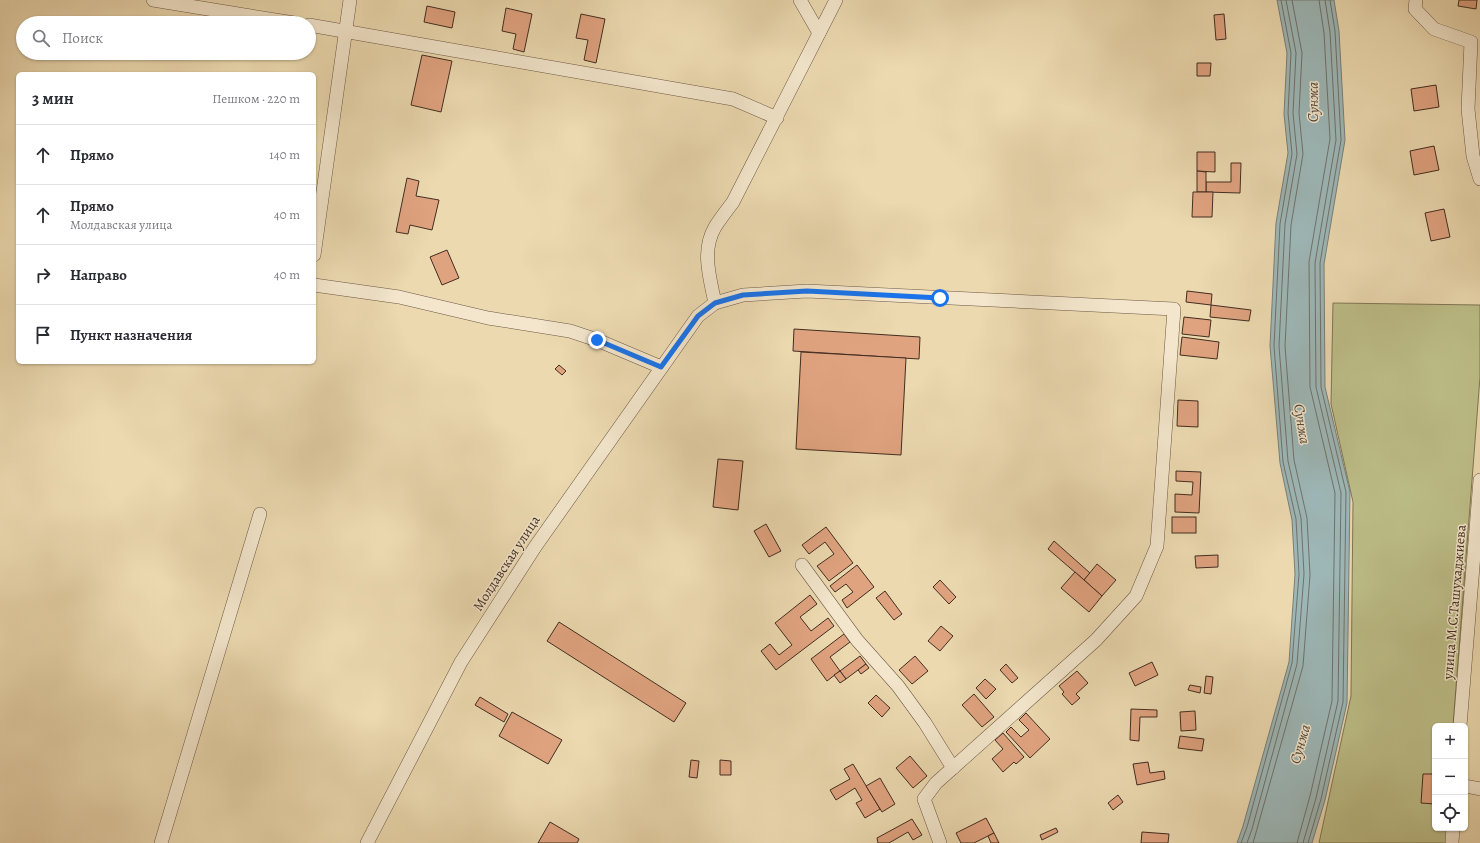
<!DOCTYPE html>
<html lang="ru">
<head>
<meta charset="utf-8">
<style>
	body { margin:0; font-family:Alegreya,serif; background:#f7f7f7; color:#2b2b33 }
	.controls { position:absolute; right:12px; bottom:12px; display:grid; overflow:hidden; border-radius:6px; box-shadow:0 1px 3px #0004 }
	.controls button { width:36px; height:36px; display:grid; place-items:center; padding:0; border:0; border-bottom:1px solid #e1e1e2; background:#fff; color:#2b2b33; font:20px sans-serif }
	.stop { position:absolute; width:12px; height:12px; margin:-9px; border:3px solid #1a73e8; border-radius:50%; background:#fff }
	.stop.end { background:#1a73e8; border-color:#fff; box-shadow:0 1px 4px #0008 }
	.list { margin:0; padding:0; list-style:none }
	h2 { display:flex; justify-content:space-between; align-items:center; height:52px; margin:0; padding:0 16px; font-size:17px }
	h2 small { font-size:13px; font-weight:400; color:#7c7c81 }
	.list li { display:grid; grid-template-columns:26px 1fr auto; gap:12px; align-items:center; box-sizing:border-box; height:60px; padding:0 16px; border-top:1px solid #e1e1e2 }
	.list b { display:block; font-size:15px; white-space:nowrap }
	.list p { margin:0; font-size:13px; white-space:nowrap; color:#7c7c81 }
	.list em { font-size:13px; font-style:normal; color:#7c7c81 }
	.icon { flex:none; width:22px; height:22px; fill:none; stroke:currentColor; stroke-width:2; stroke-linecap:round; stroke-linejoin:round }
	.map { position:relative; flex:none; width:1480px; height:843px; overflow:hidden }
	.search { position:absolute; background:#fff; box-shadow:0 1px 3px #0004; left:16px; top:16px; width:300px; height:44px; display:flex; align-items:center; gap:10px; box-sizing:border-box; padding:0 14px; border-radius:22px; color:#7c7c81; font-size:15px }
	.panel { position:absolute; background:#fff; box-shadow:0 1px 3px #0004; left:16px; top:72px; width:300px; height:292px; border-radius:6px }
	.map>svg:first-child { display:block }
	.green { fill:#bdbe88; stroke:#807654 }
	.water { fill:#9db7b7; stroke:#79807b }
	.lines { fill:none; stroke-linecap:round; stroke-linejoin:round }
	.shore { stroke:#70726c; stroke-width:1 }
	.building { fill:#e0a380; stroke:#422d20 }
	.street-casing { stroke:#6c5844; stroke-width:14 }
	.street { stroke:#f3e6cc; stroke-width:13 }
	.route { stroke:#1a73e8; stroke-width:5 }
	.labels { text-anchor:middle; stroke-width:3; stroke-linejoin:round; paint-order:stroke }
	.street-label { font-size:14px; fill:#422d20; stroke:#f3e6cc }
	.water-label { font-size:15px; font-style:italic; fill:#54493e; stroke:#f3e6cc }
</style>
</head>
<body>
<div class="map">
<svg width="1480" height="843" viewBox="0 0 1480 843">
	<rect width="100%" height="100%" fill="#ecd9b0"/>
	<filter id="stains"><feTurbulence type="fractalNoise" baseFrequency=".005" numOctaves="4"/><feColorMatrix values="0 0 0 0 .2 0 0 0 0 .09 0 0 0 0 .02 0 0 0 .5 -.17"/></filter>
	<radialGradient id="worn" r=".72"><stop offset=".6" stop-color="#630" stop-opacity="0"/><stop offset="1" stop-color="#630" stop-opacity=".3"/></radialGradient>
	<!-- green -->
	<polygon class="green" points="1333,303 1480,305 1480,377 1453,726 1435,726 1435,828 1448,828 1448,843 1319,843 1351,696 1353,502 1331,404"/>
	<!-- water -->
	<polygon class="water" points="1277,0 1334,0 1339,31 1345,140 1324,264 1325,387 1350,492 1347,703 1325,800 1312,843 1237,843 1243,826 1289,662 1295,574 1292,520 1280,463 1270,346 1276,223 1288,153 1284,114 1287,53"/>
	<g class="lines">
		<!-- shore -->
		<g class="shore">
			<polyline points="1241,843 1247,827 1292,663 1299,574 1296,519 1283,462 1274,346 1280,224 1292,154 1288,113 1291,53 1281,0"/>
			<polyline points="1247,843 1252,829 1297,664 1304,574 1301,518 1288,461 1279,346 1285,224 1297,154 1293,113 1296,53 1286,0"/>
			<polyline points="1253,843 1303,666 1310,575 1307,518 1294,460 1285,346 1291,225 1303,154 1299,113 1302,53 1292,0"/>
			<polyline points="1297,843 1310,796 1332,701 1335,493 1310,387 1309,262 1330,139 1324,33 1319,0"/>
			<polyline points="1303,843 1316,798 1338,701 1341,493 1316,387 1315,263 1336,140 1330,32 1325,0"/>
			<polyline points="1308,843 1321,799 1343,702 1346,492 1321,387 1320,263 1341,140 1335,31 1330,0"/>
		</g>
	</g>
	<!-- building -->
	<g class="building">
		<polygon points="1459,0 1477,0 1476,9 1458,6"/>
		<polygon points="427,6 455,12 452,28 424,22"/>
		<polygon points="506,8 532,14 524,52 513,49 516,34 502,31"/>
		<polygon points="581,14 605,19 596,63 584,60 588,40 576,38"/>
		<polygon points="1224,14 1226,39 1216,40 1214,15"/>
		<polygon points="422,55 452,61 441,112 411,105"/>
		<polygon points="1197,63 1211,63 1210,76 1197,76"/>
		<polygon points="1436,85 1439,107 1414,111 1411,89"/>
		<polygon points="1434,146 1439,170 1414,175 1410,151"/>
		<polygon points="1197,152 1215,152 1215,172 1197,171"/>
		<polygon points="1231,163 1241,163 1240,193 1206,192 1206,182 1231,182"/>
		<polygon points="1197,171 1206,172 1206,192 1197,192"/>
		<polygon points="407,178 419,181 416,196 439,200 432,230 410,225 408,234 396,232"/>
		<polygon points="1193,192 1213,192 1212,217 1192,217"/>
		<polygon points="1444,209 1450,237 1431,241 1425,213"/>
		<polygon points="447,250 459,278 442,285 430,257"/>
		<polygon points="1187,291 1212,294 1211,305 1186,302"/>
		<polygon points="1211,305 1251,310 1249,321 1210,317"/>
		<polygon points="1184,317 1211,320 1209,337 1182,334"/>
		<polygon points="794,329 920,337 919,359 793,351"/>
		<polygon points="1182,337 1219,342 1217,359 1180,355"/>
		<polygon points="801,352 906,358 901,455 796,449"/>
		<polygon points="559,365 566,371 562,375 555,369"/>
		<polygon points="1178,400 1198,401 1198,427 1177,426"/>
		<polygon points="718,459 743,461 738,510 713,507"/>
		<polygon points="1176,471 1201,472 1199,513 1175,512 1175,494 1192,495 1193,482 1176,481"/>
		<rect x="1172" y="517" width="24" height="16"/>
		<polygon points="766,524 781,551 769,557 754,531"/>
		<polygon points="826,527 853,563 829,581 817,566 834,554 825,542 809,554 802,545"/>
		<polygon points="1054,541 1090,573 1084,580 1048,549"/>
		<polygon points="1218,555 1218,567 1196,568 1195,556"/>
		<polygon points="1097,564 1116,580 1102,596 1084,580"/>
		<polygon points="857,565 874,587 847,608 842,600 853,592 846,584 835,592 830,586"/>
		<polygon points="1075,572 1102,596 1089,612 1061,588"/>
		<polygon points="940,580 956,597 949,604 933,587"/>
		<polygon points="885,591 902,614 894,620 876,598"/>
		<polygon points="810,595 817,604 800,617 811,631 828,618 834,626 776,670 761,651 770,644 779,655 792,645 775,623"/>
		<polygon points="559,622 686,703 674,722 547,641"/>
		<polygon points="941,626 953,636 940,651 928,641"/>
		<polygon points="844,634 850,642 830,657 840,671 827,681 811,659"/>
		<polygon points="860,656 866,664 846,679 840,671"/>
		<polygon points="915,656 928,671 912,684 899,670"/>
		<polygon points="1152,662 1158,675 1135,686 1129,673"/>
		<polygon points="866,664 869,668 861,674 858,670"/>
		<polygon points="1006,664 1018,678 1012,683 1000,670"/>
		<polygon points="840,671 846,679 840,683 834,675"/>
		<polygon points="1077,671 1088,683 1076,694 1080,698 1072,705 1062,694 1064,692 1059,686"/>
		<polygon points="1206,676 1213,677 1211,694 1204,693"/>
		<polygon points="985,679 996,689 986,699 976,688"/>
		<polygon points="1190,685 1201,687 1200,693 1188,690"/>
		<polygon points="974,694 994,717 982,727 962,705"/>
		<polygon points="876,695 890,708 882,717 868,703"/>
		<polygon points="480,697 508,714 504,722 475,705"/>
		<polygon points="1131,709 1157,710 1157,717 1140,717 1139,741 1130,740"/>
		<polygon points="1195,711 1196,730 1181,731 1180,712"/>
		<polygon points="512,712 562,740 548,764 499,736"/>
		<polygon points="1026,713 1050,739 1030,758 1006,732 1011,727 1021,737 1029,730 1019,720"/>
		<polygon points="1003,733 1024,757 1016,764 1014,762 1003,772 992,759 1003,749 995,740"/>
		<polygon points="1180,736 1204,739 1202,751 1178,748"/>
		<polygon points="910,756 927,776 913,788 896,768"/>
		<polygon points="691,760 699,761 697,778 689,777"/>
		<polygon points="720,760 731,761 731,775 720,775"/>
		<polygon points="1148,762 1150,773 1164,771 1165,779 1137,785 1133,764"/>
		<polygon points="853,764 880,809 865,818 856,803 862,800 855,788 836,800 830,790 850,779 844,769"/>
		<polygon points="1423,774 1435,774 1435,804 1421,803"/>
		<polygon points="880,778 895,804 882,812 866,786"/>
		<polygon points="1118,795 1123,802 1113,810 1108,803"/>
		<polygon points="986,818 994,833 974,843 961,843 956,833"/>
		<polygon points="912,819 922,835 913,840 908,832 889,843 878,843 877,838"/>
		<polygon points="550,822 579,839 577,843 538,843"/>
		<polygon points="1056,828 1058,832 1042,840 1040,835"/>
		<polygon points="1142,832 1169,834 1168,843 1141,843"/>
		<polygon points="994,833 999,843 991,843 988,836"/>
	</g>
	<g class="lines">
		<!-- street casing -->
		<g class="street-casing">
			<g id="street">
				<polyline points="153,0 294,23"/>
				<polyline points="800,0 819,33"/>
				<polyline points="1416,0 1415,9 1434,29 1471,42 1468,109 1473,156 1480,179"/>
				<polyline points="309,25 733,99 777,118"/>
				<polyline points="314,255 350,0"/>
				<polyline points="314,285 399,297 488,318 570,331 597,340 661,367"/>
				<path d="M715 303C710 278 701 251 715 227 720 219 727 210 733 202L836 0"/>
				<polyline points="802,565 857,640 898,686 925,723 953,768"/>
				<polyline points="1460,726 1480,480"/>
				<polyline points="1465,786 1480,789"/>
				<polyline points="161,843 260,514"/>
				<polyline points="367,843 461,662 535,547 698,316 715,303 743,295 807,291 1174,309 1157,546 1136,596 1096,640 936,783 924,799 940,843"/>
				<polyline points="1452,843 1453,828"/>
			</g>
		</g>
		<!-- street -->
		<use href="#street" class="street"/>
	</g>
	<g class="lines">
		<!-- route -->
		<polyline class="route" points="597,340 661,367 698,316 715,303 743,295 807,291 940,298"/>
	</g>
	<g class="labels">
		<!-- street labels -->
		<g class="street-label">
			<text transform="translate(506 563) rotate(-57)" y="5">Молдавская улица</text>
			<text transform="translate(1454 602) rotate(-85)" y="5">улица М.С.Ташухаджиева</text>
		</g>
		<!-- water labels -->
		<g class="water-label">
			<text transform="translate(1313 102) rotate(-90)" y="5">Сунжа</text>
			<text transform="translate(1302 424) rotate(81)" y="5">Сунжа</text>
			<text transform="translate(1300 744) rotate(-74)" y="5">Сунжа</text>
		</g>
	</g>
	<rect width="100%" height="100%" filter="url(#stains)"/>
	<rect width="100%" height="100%" fill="url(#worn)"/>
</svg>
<div class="controls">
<button>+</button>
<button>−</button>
<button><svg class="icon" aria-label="locate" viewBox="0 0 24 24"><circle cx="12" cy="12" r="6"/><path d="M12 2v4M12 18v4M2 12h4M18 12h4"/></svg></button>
</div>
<div class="stop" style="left:940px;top:298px"></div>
<div class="stop end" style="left:597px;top:340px"></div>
<div class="search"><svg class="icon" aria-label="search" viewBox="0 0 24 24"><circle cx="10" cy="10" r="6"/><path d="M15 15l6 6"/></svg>Поиск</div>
<section class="panel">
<h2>3 мин<small>Пешком · 220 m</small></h2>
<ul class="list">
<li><svg class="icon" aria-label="ahead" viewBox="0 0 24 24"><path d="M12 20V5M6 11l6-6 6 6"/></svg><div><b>Прямо</b></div><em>140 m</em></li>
<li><svg class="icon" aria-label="ahead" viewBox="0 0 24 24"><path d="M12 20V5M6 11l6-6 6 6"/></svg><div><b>Прямо</b><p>Молдавская улица</p></div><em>40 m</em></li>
<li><svg class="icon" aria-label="right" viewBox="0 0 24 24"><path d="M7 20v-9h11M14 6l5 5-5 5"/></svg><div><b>Направо</b></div><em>40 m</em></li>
<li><svg class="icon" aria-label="arrive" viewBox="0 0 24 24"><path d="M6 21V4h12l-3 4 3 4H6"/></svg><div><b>Пункт назначения</b></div></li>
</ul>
</section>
</div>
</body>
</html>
